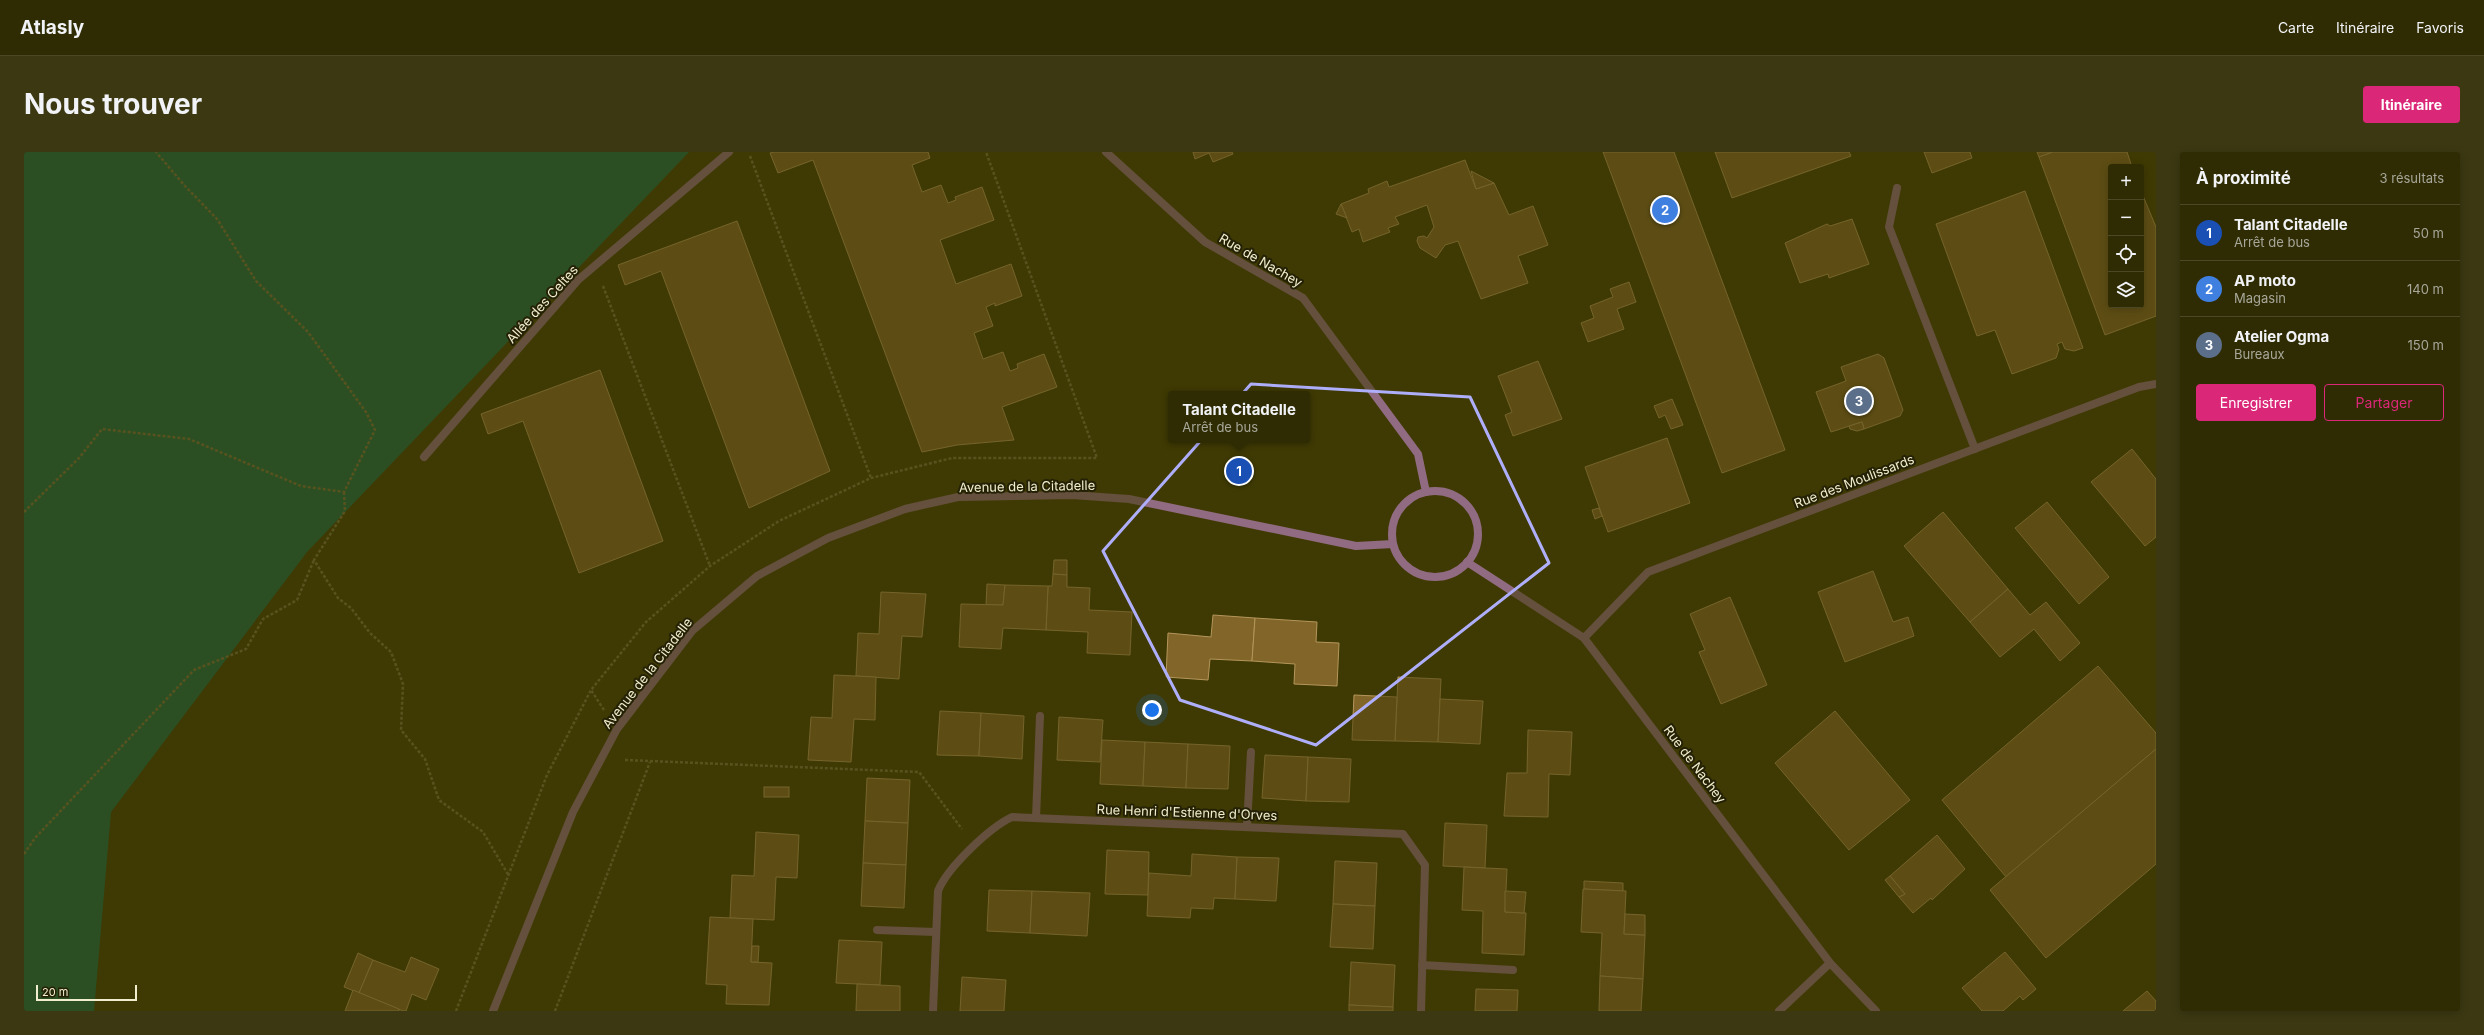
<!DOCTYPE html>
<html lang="fr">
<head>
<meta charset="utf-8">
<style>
	body { margin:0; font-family:Inter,sans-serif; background:#3b3812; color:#f1f3f6 }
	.controls { position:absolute; right:12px; top:12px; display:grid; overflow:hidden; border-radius:4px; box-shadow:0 2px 10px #0003 }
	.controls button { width:36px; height:36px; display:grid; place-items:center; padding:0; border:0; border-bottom:1px solid #4a4825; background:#2f2c03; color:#f1f3f6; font:20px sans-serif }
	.scale { position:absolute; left:12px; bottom:10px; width:101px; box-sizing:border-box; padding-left:4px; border:2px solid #f1eecd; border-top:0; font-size:11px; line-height:14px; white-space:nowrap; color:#f1eecd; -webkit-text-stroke:3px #242106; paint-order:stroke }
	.you { position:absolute; left:1128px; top:558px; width:14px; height:14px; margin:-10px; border:3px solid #fff; border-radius:50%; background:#1a73e8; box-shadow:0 0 0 6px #1a73e833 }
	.badge { display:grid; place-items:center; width:26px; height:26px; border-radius:50%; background:#db2777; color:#fff; font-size:13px; font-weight:700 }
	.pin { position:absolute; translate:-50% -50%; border:2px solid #fff; box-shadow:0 1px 4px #0006 }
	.popup { position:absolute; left:1144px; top:239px; width:142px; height:52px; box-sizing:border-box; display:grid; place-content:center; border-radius:4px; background:#2f2c03; filter:drop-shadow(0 1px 3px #0005); font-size:13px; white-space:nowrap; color:#a7a79a }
	.popup b { font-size:15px; color:#f1f3f6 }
	.popup::after { content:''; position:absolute; left:50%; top:100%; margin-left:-8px; border:8px solid transparent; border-top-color:#2f2c03 }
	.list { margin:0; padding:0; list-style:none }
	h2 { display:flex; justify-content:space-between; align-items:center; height:52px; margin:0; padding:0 16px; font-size:17px }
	h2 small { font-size:13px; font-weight:400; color:#a7a79a }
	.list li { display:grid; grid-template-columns:26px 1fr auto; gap:12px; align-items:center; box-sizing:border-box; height:56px; padding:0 16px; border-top:1px solid #4a4825 }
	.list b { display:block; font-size:15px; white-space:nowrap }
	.list p { margin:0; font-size:13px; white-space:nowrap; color:#a7a79a }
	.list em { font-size:13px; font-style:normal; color:#a7a79a }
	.actions { display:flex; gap:8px; padding:12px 16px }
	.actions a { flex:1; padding:9px 0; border:1px solid #db2777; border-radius:4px; text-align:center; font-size:14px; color:#db2777 }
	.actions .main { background:#db2777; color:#fff }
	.icon { flex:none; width:22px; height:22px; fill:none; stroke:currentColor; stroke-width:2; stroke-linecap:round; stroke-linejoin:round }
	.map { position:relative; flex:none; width:2132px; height:859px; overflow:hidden; border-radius:4px }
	header { display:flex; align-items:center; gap:24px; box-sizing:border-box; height:56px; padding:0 20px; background:#2f2c03; border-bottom:1px solid #4a4825 }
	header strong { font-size:19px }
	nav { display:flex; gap:22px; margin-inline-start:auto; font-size:14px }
	.intro { display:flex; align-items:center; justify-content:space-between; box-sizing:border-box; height:96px; padding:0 24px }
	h1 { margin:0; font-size:28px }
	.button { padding:10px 18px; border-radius:4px; background:#db2777; color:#fff; font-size:14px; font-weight:700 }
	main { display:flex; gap:24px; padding:0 24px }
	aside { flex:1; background:#2f2c03; border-radius:4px; box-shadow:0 2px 10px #0003 }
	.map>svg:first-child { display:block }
	.green { fill:#13694a }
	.building { fill:#826528; stroke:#b5965a }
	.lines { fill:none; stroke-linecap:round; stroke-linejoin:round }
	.path { stroke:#757041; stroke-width:2.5; stroke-dasharray:3 2; stroke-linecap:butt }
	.service { stroke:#916b81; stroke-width:8 }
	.minor { stroke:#916b81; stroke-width:8 }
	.marked { fill:none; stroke:#aeaefb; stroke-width:3; stroke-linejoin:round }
	.labels { text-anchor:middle; stroke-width:4; stroke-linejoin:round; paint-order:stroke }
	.street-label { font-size:13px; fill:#f1eecd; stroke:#242106 }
</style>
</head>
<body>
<header>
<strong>Atlasly</strong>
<nav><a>Carte</a><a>Itinéraire</a><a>Favoris</a></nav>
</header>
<div class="intro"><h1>Nous trouver</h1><a class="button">Itinéraire</a></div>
<main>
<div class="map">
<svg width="2132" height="859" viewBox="0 0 2132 859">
	<rect width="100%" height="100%" fill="#3f3a04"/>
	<!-- green -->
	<polygon class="green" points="0,0 665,0 283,400 87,660 70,859 0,859"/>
	<!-- building -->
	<g class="building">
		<polygon points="750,0 904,0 906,6 888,13 898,40 917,33 924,51 932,48 931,45 958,35 970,68 916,88 932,132 987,112 998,144 971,154 971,151 962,155 969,174 950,181 959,207 979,200 986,219 994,216 993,212 1020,202 1033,235 978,255 990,288 933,293 898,300 789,8 754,21 746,1"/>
		<polygon points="1169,0 1208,0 1209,2 1189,10 1185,1 1171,7"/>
		<polygon points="1579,0 1650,0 1761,298 1698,321"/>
		<polygon points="1691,0 1825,0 1827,4 1708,46"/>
		<polygon points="1900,0 1946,0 1948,6 1908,21"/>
		<polygon points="2013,0 2029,0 2015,5"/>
		<polygon points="2029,0 2103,0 2108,15 2087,15 2087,153 2117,153 2117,39 2132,75 2132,164 2081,183 2015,5"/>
		<polygon points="1441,8 1452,37 1470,31 1485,63 1509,54 1524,93 1494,104 1504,131 1457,147 1434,89 1421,93 1412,106 1396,96 1393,89 1394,85 1400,84 1403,86 1410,75 1403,53 1371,65 1375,72 1364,76 1366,80 1339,90 1335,77 1328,80 1317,52 1345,41 1344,37 1363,29 1365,35"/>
		<polygon points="1447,19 1470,31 1452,37"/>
		<polygon points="2001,39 2059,196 2050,199 2041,197 2038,190 2033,192 2035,197 2032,206 1988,222 1971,178 1953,184 1912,72"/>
		<polygon points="1317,52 1323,66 1312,62"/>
		<polygon points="1828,67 1845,112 1805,126 1804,122 1776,131 1761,91 1803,72 1806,74"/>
		<polygon points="713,69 806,319 725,356 637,119 601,133 594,113"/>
		<polygon points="1605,130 1612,150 1593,157 1600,177 1564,190 1557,171 1570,166 1566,154 1589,145 1586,137"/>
		<polygon points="1854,202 1860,206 1879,258 1876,264 1840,277 1838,270 1807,280 1792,240 1822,229 1817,215"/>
		<polygon points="1514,209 1538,267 1489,284 1481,263 1488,260 1474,224"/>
		<polygon points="576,218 639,389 555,421 499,269 464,282 457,262"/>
		<polygon points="1648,247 1659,273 1647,277 1641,263 1635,266 1630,254"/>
		<polygon points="1838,270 1840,277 1833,279 1826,277 1825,274"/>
		<polygon points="1643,286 1666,351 1584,380 1561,315"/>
		<polygon points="2108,297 2132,327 2132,385 2121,394 2067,330"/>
		<polygon points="2023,350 2085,425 2055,452 1991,376"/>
		<polygon points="1575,356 1578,364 1571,367 1568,358"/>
		<polygon points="1919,360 1984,437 1946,470 1880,394"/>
		<polygon points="1030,408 1043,408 1043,423 1029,422"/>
		<polygon points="1849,419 1869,470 1884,465 1890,484 1821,510 1794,440"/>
		<polygon points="1029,422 1043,423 1043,435 1066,436 1065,458 1108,460 1106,503 1063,501 1064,480 1022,478 1024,434 1028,434"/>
		<polygon points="963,432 981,433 979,453 962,453"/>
		<polygon points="981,433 1024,434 1022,478 979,476 977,497 935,495 937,452 979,453"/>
		<polygon points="1984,437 2006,463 2022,450 2056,491 2036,509 2010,477 1976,505 1946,470"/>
		<polygon points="857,440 902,442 898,485 878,484 875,527 832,524 834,481 855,482"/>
		<polygon points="1706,445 1743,533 1697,552 1675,500 1681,498 1666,462"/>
		<polygon points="1189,463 1231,466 1228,509 1186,507 1184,528 1142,525 1144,481 1187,485"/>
		<polygon points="1231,466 1293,470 1292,490 1315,491 1313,534 1270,532 1271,512 1228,509"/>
		<polygon points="2074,514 2132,581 2132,597 1982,725 1918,648"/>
		<polygon points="810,523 852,525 851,568 830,567 827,610 784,608 787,565 808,566"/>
		<polygon points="1374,525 1417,527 1414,590 1371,589"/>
		<polygon points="1330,543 1373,545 1371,589 1328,588"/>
		<polygon points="1416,547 1459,549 1456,592 1414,590"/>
		<polygon points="916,559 957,561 955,604 913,603"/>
		<polygon points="1811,559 1886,648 1825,698 1751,611"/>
		<polygon points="957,561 1000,564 998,607 955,604"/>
		<polygon points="1035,565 1079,568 1076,610 1033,608"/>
		<polygon points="1504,578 1548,580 1546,623 1525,622 1524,665 1480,664 1483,621 1503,621"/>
		<polygon points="1078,588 1121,590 1119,634 1076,632"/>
		<polygon points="1121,590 1164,592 1162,636 1119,634"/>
		<polygon points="1164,592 1206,594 1204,637 1162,636"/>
		<polygon points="2132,597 2132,712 2022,806 1966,738"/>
		<polygon points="1241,603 1284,605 1282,649 1238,646"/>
		<polygon points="1284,605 1327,607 1325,650 1282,649"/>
		<polygon points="843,626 886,628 884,671 841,669"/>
		<rect x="740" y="635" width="25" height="10"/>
		<polygon points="841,669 884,671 882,713 839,711"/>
		<polygon points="1421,671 1463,673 1461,716 1419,714"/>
		<polygon points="732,680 775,683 773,726 752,725 750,768 706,766 708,723 730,724"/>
		<polygon points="1913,683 1941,717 1908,748 1907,746 1889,761 1875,745 1881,742 1866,724"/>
		<polygon points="1083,698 1125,700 1124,743 1081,742"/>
		<polygon points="1168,702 1213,705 1211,747 1190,746 1189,757 1167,756 1166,766 1123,764 1125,721 1167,724"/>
		<polygon points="1213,705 1255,706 1252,749 1211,747"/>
		<polygon points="1311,709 1353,711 1351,754 1309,752"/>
		<polygon points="839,711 882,713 880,756 837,754"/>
		<polygon points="1440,715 1483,717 1481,760 1502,761 1500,803 1458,801 1459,759 1438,758"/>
		<polygon points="1866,724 1881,742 1875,745 1861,728"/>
		<polygon points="1560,729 1599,731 1599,739 1560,737"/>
		<polygon points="1559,737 1602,739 1600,782 1621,783 1619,827 1576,824 1578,781 1557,780"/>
		<polygon points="965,738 1008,739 1006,781 963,779"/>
		<polygon points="1008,739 1066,741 1063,784 1006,781"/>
		<polygon points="1481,739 1502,740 1500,761 1481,760"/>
		<polygon points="1309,752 1351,754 1349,797 1306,795"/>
		<polygon points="1601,762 1621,763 1621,783 1600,782"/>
		<polygon points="686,765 729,767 727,810 748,811 745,853 702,852 703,833 682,832"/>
		<polygon points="815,788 858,790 856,833 812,831"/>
		<polygon points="728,794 735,794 734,810 727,810"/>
		<polygon points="1981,800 2012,837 1999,848 1996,844 1979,859 1958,859 1938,836"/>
		<polygon points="334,801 349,808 335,841 320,835"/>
		<polygon points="387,805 415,817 402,848 388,842 382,859 379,859 335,841 349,808 381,820"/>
		<polygon points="1327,810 1371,813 1369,855 1325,853"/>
		<polygon points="1576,824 1619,827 1617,859 1575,859"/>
		<polygon points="938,825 982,828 980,859 936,859"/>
		<polygon points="833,832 876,834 876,859 832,859"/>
		<polygon points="1452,837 1494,838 1493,859 1451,859"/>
		<polygon points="329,838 375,857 375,859 321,859"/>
		<polygon points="2123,839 2132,849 2132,859 2099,859"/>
		<polygon points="1325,853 1369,855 1369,859 1325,859"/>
	</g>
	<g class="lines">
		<!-- path -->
		<g class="path">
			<polyline points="726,4 847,326"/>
			<polyline points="579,134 686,414"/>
			<polyline points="320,340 321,359 290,408 314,446 327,456 346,481 367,500 379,532 377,578 401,607 415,648 459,680 485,724"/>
			<polyline points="0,360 55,306 78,277 165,287 277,334 320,340 351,278 342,260 284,180 232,129 193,67 161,34 132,0"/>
			<polyline points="580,558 567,538 622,470 686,414 755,369 847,326 928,306 1073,306 962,0"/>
			<polyline points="601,608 895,620 938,677"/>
			<polyline points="0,702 11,686 170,518 222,497 239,467 273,448 290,408"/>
			<polyline points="432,859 523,623 567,538"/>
			<polyline points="531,859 626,610"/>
		</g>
		<!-- service -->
		<g class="service">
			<polyline points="1873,36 1865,75 1951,297"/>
			<polyline points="1012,666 1016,564"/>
			<polyline points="1223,674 1227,600"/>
			<polyline points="853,778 912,780"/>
			<polyline points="1398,813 1489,818"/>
		</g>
		<!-- minor -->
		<g class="minor">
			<polyline points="1082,0 1181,90 1279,146 1394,302 1402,340"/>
			<polyline points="400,305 554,128 705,0"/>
			<circle cx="1411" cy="382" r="43"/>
			<polyline points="1443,410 1560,486 1806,811 1852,859"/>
			<polyline points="1560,486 1624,420 2115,235 2132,232"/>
			<polyline points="469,859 549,660 593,577 668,479 733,424 804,386 881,357 934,345 1048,343 1105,347 1332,394 1369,392"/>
			<path d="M909 859 914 739C923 716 965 676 988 665L1379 682 1401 713 1397 859"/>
			<polyline points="1755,859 1806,811"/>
		</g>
	</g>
	<!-- marked area -->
	<path d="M0 0H2132V859H0ZM1227 232 1446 245 1525 411 1292 593 1156 548 1079 399Z" fill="#3f3a04" fill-opacity=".55" fill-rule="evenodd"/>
	<path class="marked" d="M1227 232 1446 245 1525 411 1292 593 1156 548 1079 399Z"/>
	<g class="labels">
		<!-- street labels -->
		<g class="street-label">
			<text transform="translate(1237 108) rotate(30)" y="5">Rue de Nachey</text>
			<text transform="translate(518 152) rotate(-48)" y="5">Allée des Celtes</text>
			<text transform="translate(1830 329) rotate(-21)" y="5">Rue des Moulissards</text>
			<text transform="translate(1003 334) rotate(-1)" y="5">Avenue de la Citadelle</text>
			<text transform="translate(623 521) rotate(-52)" y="5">Avenue de la Citadelle</text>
			<text transform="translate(1671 612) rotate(53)" y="5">Rue de Nachey</text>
			<text transform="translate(1163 660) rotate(2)" y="5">Rue Henri d'Estienne d'Orves</text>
		</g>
	</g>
</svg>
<div class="controls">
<button>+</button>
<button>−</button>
<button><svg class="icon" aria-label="locate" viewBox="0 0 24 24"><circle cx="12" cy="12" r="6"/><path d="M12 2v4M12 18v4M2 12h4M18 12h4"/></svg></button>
<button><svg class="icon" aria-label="layers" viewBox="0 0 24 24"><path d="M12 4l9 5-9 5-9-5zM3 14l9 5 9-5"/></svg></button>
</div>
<div class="scale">20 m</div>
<div class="you"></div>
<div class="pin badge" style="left:1215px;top:319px;background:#1a4fb4">1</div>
<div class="popup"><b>Talant Citadelle</b>Arrêt de bus</div>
<div class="pin badge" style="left:1641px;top:58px;background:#3f7fe0">2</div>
<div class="pin badge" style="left:1835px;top:249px;background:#5c6f8a">3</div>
</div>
<aside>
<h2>À proximité<small>3 résultats</small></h2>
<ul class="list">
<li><span class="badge" style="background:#1a4fb4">1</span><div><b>Talant Citadelle</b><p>Arrêt de bus</p></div><em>50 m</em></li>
<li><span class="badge" style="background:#3f7fe0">2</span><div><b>AP moto</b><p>Magasin</p></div><em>140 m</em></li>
<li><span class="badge" style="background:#5c6f8a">3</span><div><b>Atelier Ogma</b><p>Bureaux</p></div><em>150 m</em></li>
</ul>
<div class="actions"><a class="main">Enregistrer</a><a>Partager</a></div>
</aside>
</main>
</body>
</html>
